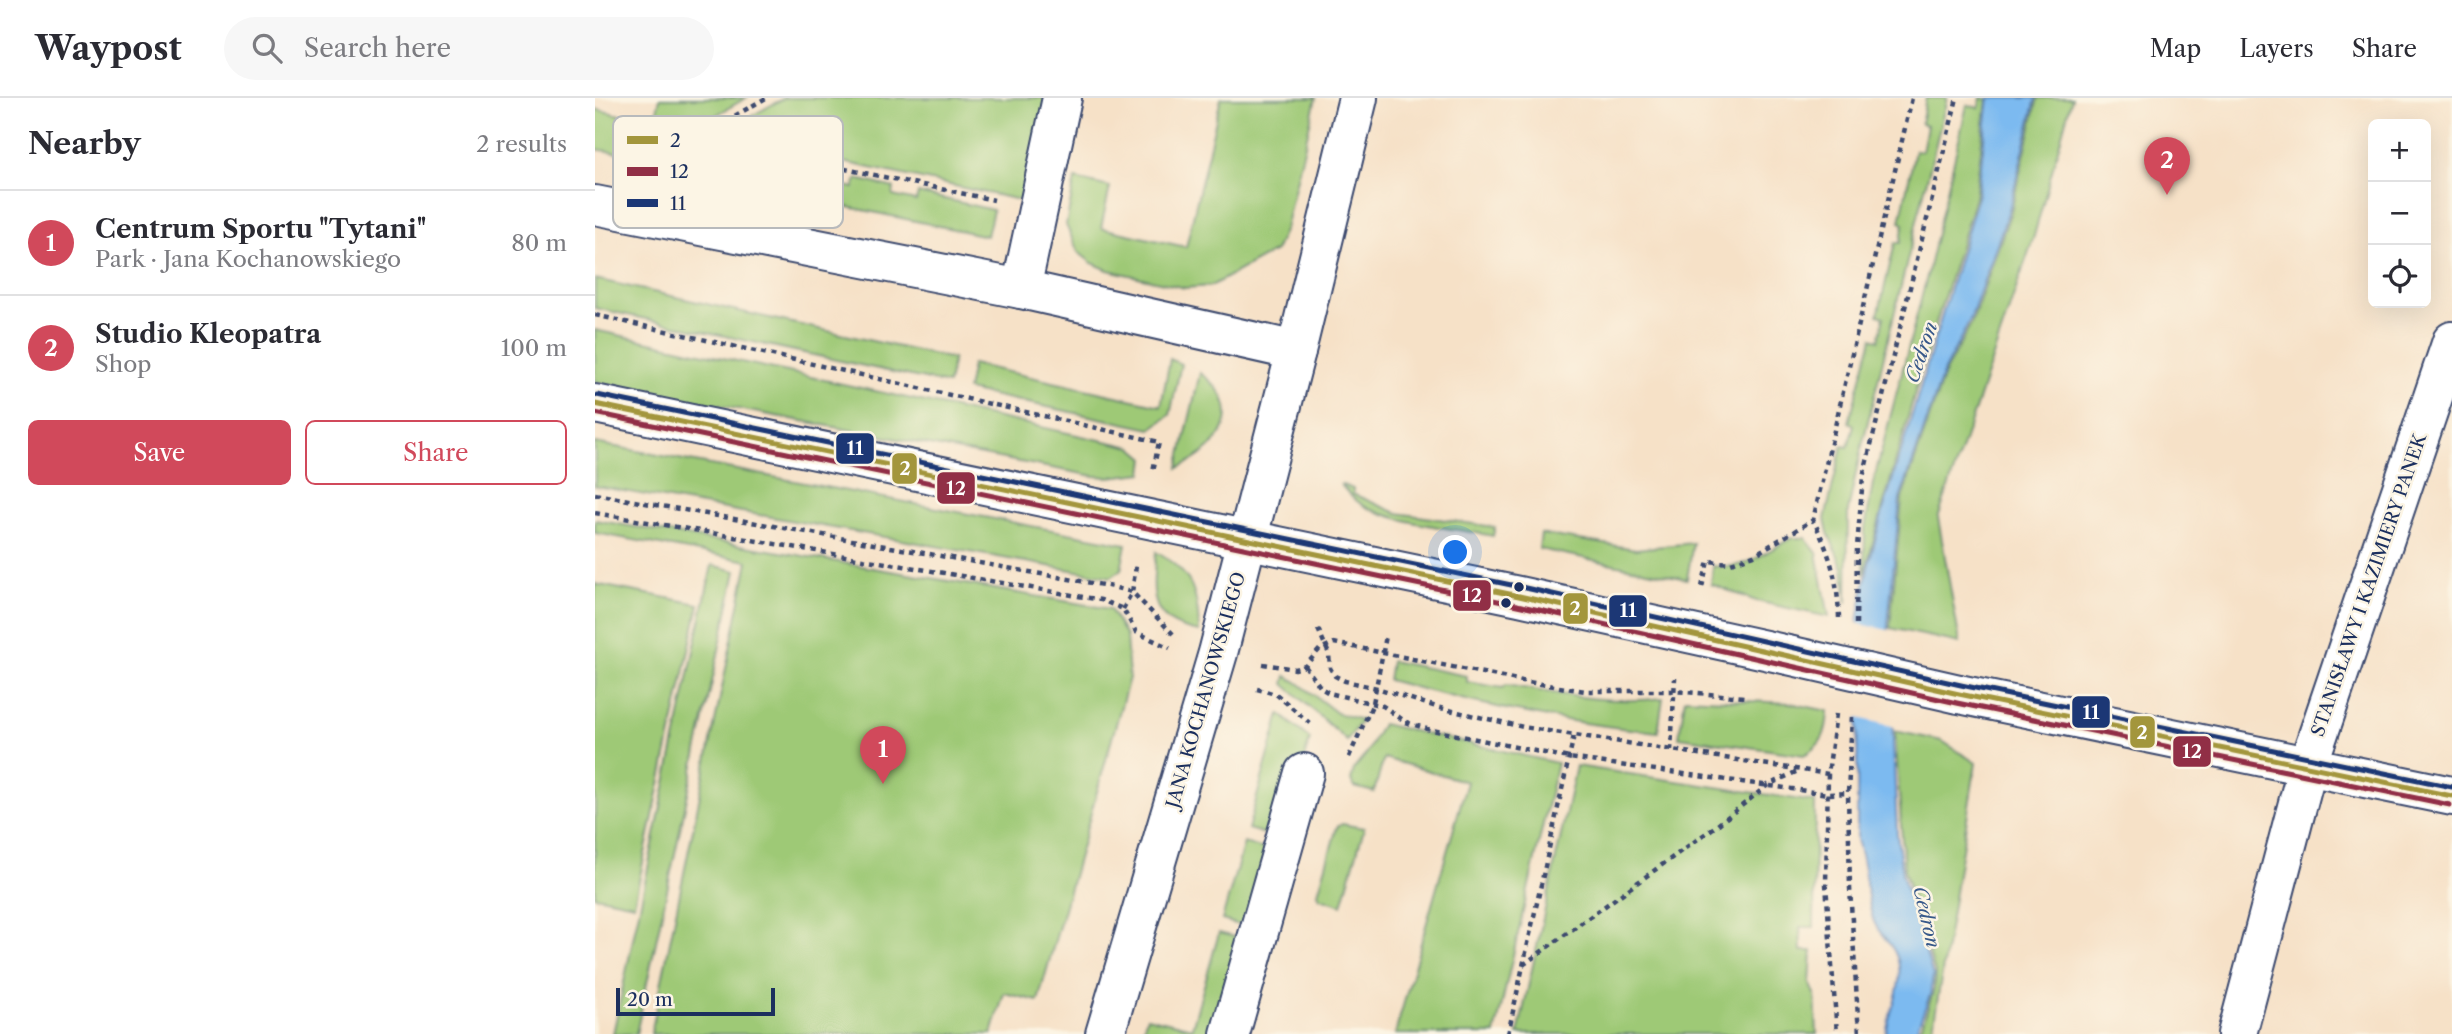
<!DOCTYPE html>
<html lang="en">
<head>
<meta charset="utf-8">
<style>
	body { margin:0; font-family:"Libre Caslon Text",serif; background:#f7f7f7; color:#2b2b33 }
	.controls { position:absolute; right:21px; top:21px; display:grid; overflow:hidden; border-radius:10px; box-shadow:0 7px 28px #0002 }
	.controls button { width:63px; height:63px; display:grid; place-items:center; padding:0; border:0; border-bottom:2px solid #e1e1e2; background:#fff; color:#2b2b33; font:35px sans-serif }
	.scale { position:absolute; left:21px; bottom:18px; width:159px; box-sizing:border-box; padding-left:7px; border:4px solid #1b2f5e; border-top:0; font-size:19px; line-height:24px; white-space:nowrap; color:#1b2f5e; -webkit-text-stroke:5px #fcf5e5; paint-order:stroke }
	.you { position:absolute; left:861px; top:455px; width:24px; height:24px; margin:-18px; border:5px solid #fff; border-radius:50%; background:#1a73e8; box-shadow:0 0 0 10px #1a73e833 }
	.badge { display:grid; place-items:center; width:46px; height:46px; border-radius:50%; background:#d1495b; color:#fff; font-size:23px; font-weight:700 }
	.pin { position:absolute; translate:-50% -58px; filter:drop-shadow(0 2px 4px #0008) }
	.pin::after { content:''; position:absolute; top:37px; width:24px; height:21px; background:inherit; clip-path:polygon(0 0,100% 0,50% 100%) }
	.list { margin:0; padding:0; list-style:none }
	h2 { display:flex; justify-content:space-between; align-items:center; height:91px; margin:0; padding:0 28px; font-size:30px }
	h2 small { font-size:23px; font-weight:400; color:#7c7c81 }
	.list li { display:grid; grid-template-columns:46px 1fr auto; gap:21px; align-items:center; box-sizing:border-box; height:105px; padding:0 28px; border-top:2px solid #e1e1e2 }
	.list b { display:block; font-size:26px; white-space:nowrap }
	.list p { margin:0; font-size:23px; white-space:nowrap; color:#7c7c81 }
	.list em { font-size:23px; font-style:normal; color:#7c7c81 }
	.actions { display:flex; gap:14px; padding:21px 28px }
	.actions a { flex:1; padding:16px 0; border:2px solid #d1495b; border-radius:10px; text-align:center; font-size:24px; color:#d1495b }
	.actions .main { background:#d1495b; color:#fff }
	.icon { flex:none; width:38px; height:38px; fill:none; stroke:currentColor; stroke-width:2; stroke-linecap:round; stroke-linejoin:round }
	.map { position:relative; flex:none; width:1857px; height:936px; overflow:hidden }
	header { display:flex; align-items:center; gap:42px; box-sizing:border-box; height:98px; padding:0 35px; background:#fff; border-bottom:2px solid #e1e1e2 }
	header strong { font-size:33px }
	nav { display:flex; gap:38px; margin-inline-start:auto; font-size:24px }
	.search { width:490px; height:63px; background:#f7f7f7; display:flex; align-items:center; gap:18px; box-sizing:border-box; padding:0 24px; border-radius:38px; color:#7c7c81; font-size:26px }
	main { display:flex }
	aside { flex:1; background:#fff }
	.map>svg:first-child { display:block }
	.green { fill:#9ec976; stroke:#5c7c6a; stroke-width:2 }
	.water { fill:#7cbaf0; stroke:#4c74a7; stroke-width:2 }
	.pier { fill:#f6e1c7 }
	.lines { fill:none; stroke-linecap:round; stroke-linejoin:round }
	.minor-casing { stroke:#3c4a6e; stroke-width:42 }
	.path { stroke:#3c4a6e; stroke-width:4.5; stroke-dasharray:5 5; stroke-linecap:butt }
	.minor { stroke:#fff; stroke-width:38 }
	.minor-bridge-casing { stroke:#3c4a6e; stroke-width:42; stroke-linecap:butt }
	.minor-bridge { stroke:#fff; stroke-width:38 }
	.bus-1-casing { stroke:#fcf5e5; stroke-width:10 }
	.bus-2-casing { stroke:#fcf5e5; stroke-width:10 }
	.bus-3-casing { stroke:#fcf5e5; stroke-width:10 }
	.bus-1 { stroke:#a3963c; stroke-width:5 }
	.bus-2 { stroke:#912f46; stroke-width:5 }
	.bus-3 { stroke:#1c3775; stroke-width:5 }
	.bus-dot { fill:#1b2f5e; stroke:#fcf5e5; stroke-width:2.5 }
	.labels { text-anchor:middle; stroke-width:5; stroke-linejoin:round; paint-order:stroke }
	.street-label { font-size:18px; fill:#1b2f5e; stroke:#fcf5e5 }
	.water-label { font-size:19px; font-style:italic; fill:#38598a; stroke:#fcf5e5 }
	.key { fill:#fcf5e5; stroke:#b8babc; stroke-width:2 }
	.key-label { font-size:19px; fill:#1b2f5e }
	.line-badge { stroke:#fcf5e5; stroke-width:2.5 }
	.badge-label { font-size:19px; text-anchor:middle; font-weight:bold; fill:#fff }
</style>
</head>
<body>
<header>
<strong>Waypost</strong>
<div class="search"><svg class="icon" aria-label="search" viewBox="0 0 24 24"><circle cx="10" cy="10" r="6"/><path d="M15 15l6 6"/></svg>Search here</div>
<nav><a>Map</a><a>Layers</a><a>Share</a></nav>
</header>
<main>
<aside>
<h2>Nearby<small>2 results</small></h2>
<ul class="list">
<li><span class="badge">1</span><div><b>Centrum Sportu &quot;Tytani&quot;</b><p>Park · Jana Kochanowskiego</p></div><em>80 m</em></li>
<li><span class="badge">2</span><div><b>Studio Kleopatra</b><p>Shop</p></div><em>100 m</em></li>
</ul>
<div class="actions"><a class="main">Save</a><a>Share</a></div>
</aside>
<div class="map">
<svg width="1857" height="936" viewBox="0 0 1857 936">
	<rect width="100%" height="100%" fill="#fcf5e5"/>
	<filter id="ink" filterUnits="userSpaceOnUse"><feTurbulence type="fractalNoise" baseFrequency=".0143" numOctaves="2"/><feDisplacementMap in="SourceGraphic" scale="14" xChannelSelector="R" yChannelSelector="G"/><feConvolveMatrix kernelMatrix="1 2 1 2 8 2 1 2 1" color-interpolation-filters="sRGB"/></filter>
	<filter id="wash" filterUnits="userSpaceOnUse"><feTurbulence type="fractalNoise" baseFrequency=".00686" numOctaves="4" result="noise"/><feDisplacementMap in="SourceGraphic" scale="28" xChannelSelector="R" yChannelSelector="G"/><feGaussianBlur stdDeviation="1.57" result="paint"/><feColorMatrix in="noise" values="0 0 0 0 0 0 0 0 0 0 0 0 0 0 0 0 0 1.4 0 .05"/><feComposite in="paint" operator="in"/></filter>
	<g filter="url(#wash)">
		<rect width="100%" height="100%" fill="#f6e1c7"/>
		<!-- green -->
		<g class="green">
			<polygon points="65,0 151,0 56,54 36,57 0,51 0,11 59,25"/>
			<polygon points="189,0 452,0 429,103 122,37"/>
			<polygon points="626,0 721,0 690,131 680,153 616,188 590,190 513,172 497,165 483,154 471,127 480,81 515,89 506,130 591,149"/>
			<polygon points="1331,0 1352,0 1264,360 1253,413 1252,505 1248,470 1233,435 1230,421 1247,348 1253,349 1259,327 1254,324 1277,240 1284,242 1289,219 1283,217 1300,145 1305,145 1309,126 1305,124 1320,52 1327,53 1332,28 1326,26"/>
			<polygon points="1386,0 1392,1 1380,100 1324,280 1269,477 1270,431 1278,385 1331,182 1372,7 1384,10"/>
			<polygon points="1443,0 1477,0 1439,138 1343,420 1365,545 1295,530 1307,401 1350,274 1377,224 1416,113"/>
			<polygon points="104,49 116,49 237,76 236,84 259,90 262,81 299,90 298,98 321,103 323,95 398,112 392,138 119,81 105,94 42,80"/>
			<polygon points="0,181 358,261 353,286 0,210"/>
			<polygon points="0,232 537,349 550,360 548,375 514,379 499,378 0,284"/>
			<polygon points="575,261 586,266 575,317 556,331 372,292 377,266 566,308"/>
			<path d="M605 275C655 311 628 349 583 370Z"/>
			<polygon points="0,345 531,446 526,472 516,479 0,388"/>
			<path d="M745 386 758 391V396L802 415 900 429 898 438C857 430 807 427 769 408 759 402 752 394 745 386Z"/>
			<polygon points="0,422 515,511 531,538 534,580 443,903 409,895 397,936 56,936 153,463 0,435"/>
			<polygon points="946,436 1041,451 1098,445 1092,481 944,451"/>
			<path d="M1197 440H1210L1222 455 1234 519 1161 503 1116 486 1118 468C1154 472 1167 455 1197 440Z"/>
			<path d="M561 454C598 475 603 494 604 534 552 525 557 496 561 454Z"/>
			<polygon points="117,467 141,473 41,936 18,936"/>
			<polygon points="0,486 104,506 39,806 0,798"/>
			<path d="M796 563 872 578V584L908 590 911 587C964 596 1014 607 1068 600L1063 634C972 626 882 607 793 582Z"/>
			<polygon points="691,578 702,584 742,615 767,622 752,643 689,586"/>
			<path d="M1090 600 1195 605 1233 613C1232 634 1228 647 1209 657L1084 639Z"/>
			<polygon points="685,616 715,641 684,740 653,731"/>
			<polygon points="787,626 962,665 900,936 800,936 872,684 789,660 779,694 759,689 756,682 759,671 772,655"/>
			<polygon points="1300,633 1347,643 1381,665 1337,936 1324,936 1339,891 1340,875 1309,772"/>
			<polygon points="981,668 1220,704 1219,829 1205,829 1206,853 1217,853 1215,885 1220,896 1222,936 923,936"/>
			<polygon points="747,726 769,730 747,807 725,800 723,795 742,729"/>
			<polygon points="649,745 682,755 658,831 627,822"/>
			<polygon points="624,835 656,843 628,936 546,936 552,919 597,930"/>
		</g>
		<!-- water -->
		<path class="water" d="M1394 0H1441L1414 112 1375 222 1349 272 1305 401 1293 526 1302 736 1307 776 1338 878 1335 897 1320 936H1291C1294 912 1307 893 1304 868 1302 847 1283 838 1278 821 1270 795 1271 768 1262 742L1263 522 1273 469 1287 417 1382 101Z"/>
		<!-- pier -->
		<polygon class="pier" points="1260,525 1297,533 1301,629 1259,619"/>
	</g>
	<g filter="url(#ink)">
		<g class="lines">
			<!-- minor casing -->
			<g class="minor-casing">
				<g id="minor">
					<polyline points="0,107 426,191 701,253"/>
					<polyline points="426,191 467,0"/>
					<polyline points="0,306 924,498 1193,557"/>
					<polyline points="1364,596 1857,698"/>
					<polyline points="510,936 623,555 701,253 763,0"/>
					<polyline points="635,936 709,675"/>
					<polyline points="1642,936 1713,667 1857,243"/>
				</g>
			</g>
			<!-- path -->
			<g class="path">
				<polyline points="102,40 399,102"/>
				<polyline points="53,67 171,0"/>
				<polyline points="0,217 564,344 558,373"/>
				<polyline points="0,396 513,488 537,494 578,536"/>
				<polyline points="0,415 506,502 528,511 541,534 575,550"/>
				<polyline points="1107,489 1113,463 1136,465 1159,457 1218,422"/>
				<polyline points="528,511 537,494 541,468"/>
				<path d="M1244 520C1243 483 1235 454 1218 422L1317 0"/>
				<polyline points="1261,526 1262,449 1268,379 1362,0"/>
				<polyline points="723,531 734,556 735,570 740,578 750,583 782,590 841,609 928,629 1233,676"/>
				<polyline points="668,566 700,571 710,568 725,551 739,545 927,583 990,593 1079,593 1149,599"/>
				<polyline points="710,568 726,590 734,595 788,608 811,624 832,631 974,660 1233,696 1253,695"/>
				<polyline points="662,591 681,596 718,628"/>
				<polyline points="1241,616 1233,676 1231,786 1242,936"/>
				<polyline points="1257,619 1253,695 1255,790 1264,936"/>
				<polyline points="1076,653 1080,580"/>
				<polyline points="754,659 778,605 791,538"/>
				<polyline points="928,867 1121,728 1173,687 1205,672"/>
				<polyline points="913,936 979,637"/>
			</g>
			<!-- minor -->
			<use href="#minor" class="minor"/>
			<!-- minor-bridge casing -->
			<g class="minor-bridge-casing">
				<polyline id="minor-bridge" points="1193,557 1364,596"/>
			</g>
			<!-- minor-bridge -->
			<use href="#minor-bridge" class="minor-bridge"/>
			<!-- bus-1 casing -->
			<g class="bus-1-casing">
				<polyline id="bus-1" points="0,306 924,498 1364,596 1857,698"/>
			</g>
			<!-- bus-2 casing -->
			<g class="bus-2-casing">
				<polyline id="bus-2" points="0,315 922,507 1362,605 1855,707"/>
			</g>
			<!-- bus-3 casing -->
			<g class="bus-3-casing">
				<polyline id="bus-3" points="2,297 926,489 1366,587 1857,689"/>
			</g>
			<!-- bus-1 -->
			<use href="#bus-1" class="bus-1"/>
			<!-- bus-2 -->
			<use href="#bus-2" class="bus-2"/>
			<!-- bus-3 -->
			<use href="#bus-3" class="bus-3"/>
		</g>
	</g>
	<!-- markers -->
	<g class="bus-dot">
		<circle cx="924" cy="489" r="6"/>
		<circle cx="911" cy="505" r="6"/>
	</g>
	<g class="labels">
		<!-- street labels -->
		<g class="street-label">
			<text transform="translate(1774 487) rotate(-71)" y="6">STANISŁAWY I KAZIMIERY PANEK</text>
			<text transform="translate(611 592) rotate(-74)" y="6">JANA KOCHANOWSKIEGO</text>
		</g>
		<!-- water labels -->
		<g class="water-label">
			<text transform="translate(1326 254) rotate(-71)" y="7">Cedron</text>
			<text transform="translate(1332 819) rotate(77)" y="7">Cedron</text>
		</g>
	</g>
	<!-- legend -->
	<rect x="18" y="18" width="230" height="112" rx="10" class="key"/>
	<rect x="32" y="38" width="31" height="8" fill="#a3963c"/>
	<rect x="32" y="69" width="31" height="9" fill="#912f46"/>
	<rect x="32" y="101" width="31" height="8" fill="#1c3775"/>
	<g class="key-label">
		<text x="75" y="49">2</text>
		<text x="75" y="80">12</text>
		<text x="75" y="112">11</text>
	</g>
	<g class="line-badge">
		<rect x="240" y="334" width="40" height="33" rx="7" fill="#1c3775"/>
		<rect x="296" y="354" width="27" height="33" rx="7" fill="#a3963c"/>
		<rect x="341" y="373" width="40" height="34" rx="7" fill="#912f46"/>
		<rect x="857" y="481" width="40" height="33" rx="7" fill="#912f46"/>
		<rect x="967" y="494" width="27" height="33" rx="7" fill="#a3963c"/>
		<rect x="1013" y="496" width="40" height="34" rx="7" fill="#1c3775"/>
		<rect x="1476" y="597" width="40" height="34" rx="7" fill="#1c3775"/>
		<rect x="1534" y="617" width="27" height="34" rx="7" fill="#a3963c"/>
		<rect x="1577" y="637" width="40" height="33" rx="7" fill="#912f46"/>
	</g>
	<g class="badge-label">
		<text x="260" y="357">11</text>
		<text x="310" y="377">2</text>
		<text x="361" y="397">12</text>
		<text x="877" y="504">12</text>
		<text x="980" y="517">2</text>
		<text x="1033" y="519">11</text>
		<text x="1496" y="621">11</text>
		<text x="1547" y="641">2</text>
		<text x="1597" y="660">12</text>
	</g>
</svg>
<div class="controls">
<button>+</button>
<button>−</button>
<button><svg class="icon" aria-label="locate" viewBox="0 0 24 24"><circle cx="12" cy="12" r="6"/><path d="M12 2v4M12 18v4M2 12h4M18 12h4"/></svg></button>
</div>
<div class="scale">20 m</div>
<div class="you"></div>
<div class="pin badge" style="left:288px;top:686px">1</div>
<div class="pin badge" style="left:1572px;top:97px">2</div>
</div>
</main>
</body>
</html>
